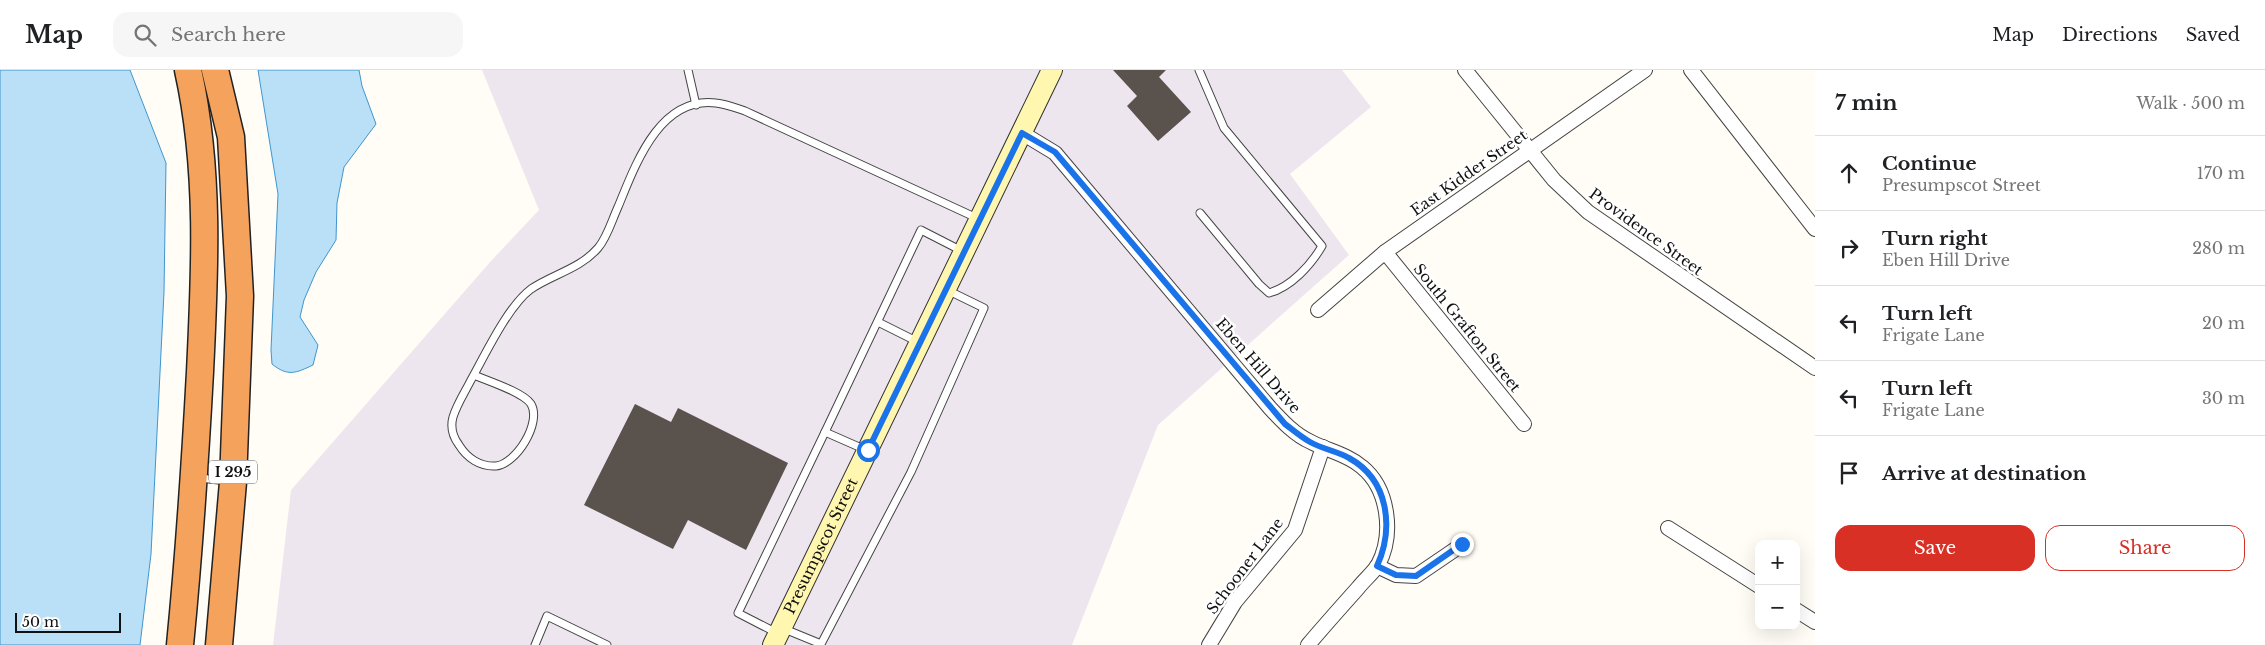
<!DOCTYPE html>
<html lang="en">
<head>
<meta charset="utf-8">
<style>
	body { margin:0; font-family:"Libre Baskerville",serif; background:#f6f6f6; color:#202124 }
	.controls { position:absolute; right:15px; bottom:15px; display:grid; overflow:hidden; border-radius:10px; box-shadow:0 5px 20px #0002 }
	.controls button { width:45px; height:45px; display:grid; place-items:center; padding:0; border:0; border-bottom:1px solid #e0e0e0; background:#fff; color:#202124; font:25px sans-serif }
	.scale { position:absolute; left:15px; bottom:12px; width:106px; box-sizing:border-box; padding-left:5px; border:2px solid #111; border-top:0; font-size:14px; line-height:18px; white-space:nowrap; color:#111; -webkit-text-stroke:4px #fff; paint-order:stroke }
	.stop { position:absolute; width:15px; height:15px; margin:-11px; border:4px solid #1a73e8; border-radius:50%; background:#fff }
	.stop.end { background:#1a73e8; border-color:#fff; box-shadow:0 1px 5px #0008 }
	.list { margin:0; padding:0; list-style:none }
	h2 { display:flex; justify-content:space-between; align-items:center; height:65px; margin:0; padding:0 20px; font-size:21px }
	h2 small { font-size:16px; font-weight:400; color:#757577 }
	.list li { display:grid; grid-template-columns:32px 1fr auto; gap:15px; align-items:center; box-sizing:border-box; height:75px; padding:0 20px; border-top:1px solid #e0e0e0 }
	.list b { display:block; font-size:19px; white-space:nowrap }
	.list p { margin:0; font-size:16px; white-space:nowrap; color:#757577 }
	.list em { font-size:16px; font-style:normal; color:#757577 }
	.actions { display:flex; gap:10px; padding:15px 20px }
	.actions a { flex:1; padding:11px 0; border:1px solid #d93025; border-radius:15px; text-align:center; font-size:18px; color:#d93025 }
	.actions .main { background:#d93025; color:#fff }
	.icon { flex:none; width:28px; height:28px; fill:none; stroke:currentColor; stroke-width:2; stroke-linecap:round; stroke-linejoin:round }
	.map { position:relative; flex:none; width:1815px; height:575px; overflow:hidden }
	header { display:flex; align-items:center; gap:30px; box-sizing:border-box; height:70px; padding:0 25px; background:#fff; border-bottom:1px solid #e0e0e0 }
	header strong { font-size:24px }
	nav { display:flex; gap:28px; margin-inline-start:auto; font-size:18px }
	.search { width:350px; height:45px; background:#f6f6f6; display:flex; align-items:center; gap:12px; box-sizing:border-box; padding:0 18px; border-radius:15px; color:#757577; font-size:19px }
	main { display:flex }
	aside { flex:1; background:#fff }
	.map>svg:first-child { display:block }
	.industrial { fill:#eee6ef }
	.water { fill:#b9e0f7; stroke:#3f96cf }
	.building { fill:#5a524d }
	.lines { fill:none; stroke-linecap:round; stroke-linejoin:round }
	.lane-casing { stroke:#444; stroke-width:9 }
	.street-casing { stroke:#444; stroke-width:16 }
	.secondary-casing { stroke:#333; stroke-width:22 }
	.highway-casing { stroke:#222; stroke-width:29 }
	.lane { stroke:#fff; stroke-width:7 }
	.street { stroke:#fff; stroke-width:14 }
	.secondary { stroke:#fff6b0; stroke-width:20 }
	.highway { stroke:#f5a25d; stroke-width:26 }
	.route { stroke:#1a73e8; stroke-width:6 }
	.labels { text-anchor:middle; stroke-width:5; stroke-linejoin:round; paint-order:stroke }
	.shield { fill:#fff; stroke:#585858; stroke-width:1 }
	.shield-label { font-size:14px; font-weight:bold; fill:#111 }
	.street-label { font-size:15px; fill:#111; stroke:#fff }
</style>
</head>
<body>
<header>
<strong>Map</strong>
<div class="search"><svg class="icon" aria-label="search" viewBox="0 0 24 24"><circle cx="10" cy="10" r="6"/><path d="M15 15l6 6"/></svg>Search here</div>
<nav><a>Map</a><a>Directions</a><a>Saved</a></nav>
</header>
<main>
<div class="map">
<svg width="1815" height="575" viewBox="0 0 1815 575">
	<rect width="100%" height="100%" fill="#fffdf5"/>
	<!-- industrial -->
	<polygon class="industrial" points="482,0 1342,0 1371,37 1290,104 1349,185 1158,355 1072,575 273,575 291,420 491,191 539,140"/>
	<!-- water -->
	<g class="water">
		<polygon points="0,0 130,0 166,93 164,222 151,484 140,575 0,575"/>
		<path d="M258 0H359L362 16 376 54 344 97 337 133 336 170 316 202 304 230 300 247 318 275 313 295C296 303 288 307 272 294L271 280 278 124Z"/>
	</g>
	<!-- building -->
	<g class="building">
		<polygon points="1113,0 1166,0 1159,7 1191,42 1158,71 1127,36 1137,26"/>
		<polygon points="635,334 671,352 678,338 788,393 746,480 688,450 673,479 584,435"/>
	</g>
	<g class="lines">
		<!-- lane casing -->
		<g class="lane-casing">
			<g id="lane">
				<polyline points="688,0 696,35"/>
				<path d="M1199 0 1224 58 1322 176C1311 195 1291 217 1269 223L1259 214 1200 143"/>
				<polyline points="878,252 918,272"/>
				<path d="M474 305C488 311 523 322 531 334 542 353 516 394 496 396 480 397 467 388 459 375 453 367 450 358 453 347 457 334 465 322 471 310 485 285 508 236 531 219 553 204 580 199 598 178 607 168 612 150 618 137 635 96 659 26 716 33 726 34 736 38 745 41L979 149"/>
				<polyline points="866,380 825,362 921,160 962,181"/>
				<polyline points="199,408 228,411"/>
				<polyline points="782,558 821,574 911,402 984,238 947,220"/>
				<polyline points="777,563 738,543 825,362"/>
				<polyline points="535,575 547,546 607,575"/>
			</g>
		</g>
		<!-- street casing -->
		<g class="street-casing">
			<g id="street">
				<polyline points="1465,0 1554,110 1588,142 1815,298"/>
				<polyline points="1691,0 1815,159"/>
				<path d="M1022 63 1055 83 1270 338C1282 351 1295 365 1311 372 1328 381 1347 384 1362 397 1389 419 1394 465 1378 495 1373 503 1364 510 1358 518 1341 537 1324 556 1308 575"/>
				<polyline points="1385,182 1524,354"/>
				<polyline points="1318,240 1385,182 1645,0"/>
				<polyline points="1668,458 1759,516"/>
				<polyline points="1377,496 1396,505 1416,506 1463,474"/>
				<polyline points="1796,540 1815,552"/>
				<polyline points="1209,575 1235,532 1295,460 1323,377"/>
			</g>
		</g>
		<!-- secondary casing -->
		<g class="secondary-casing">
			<g id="secondary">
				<path id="s1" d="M773 575 1052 0"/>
			</g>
		</g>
		<!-- highway casing -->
		<g class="highway-casing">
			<g id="highway">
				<polyline points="215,0 231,67 240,226 233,412 219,575"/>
				<path d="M180 575C189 484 195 394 200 302 205 202 210 99 188 0"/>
			</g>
		</g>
		<!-- lane -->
		<use href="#lane" class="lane"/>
		<!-- street -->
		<use href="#street" class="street"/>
		<!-- secondary -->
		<use href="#secondary" class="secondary"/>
		<!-- highway -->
		<use href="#highway" class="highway"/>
	</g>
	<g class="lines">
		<!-- route -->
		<path class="route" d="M868 380 1022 63 1055 82 1285 354C1293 360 1301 367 1310 372 1322 379 1337 381 1349 388 1389 410 1394 458 1377 496L1396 505 1416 506 1462 474"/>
	</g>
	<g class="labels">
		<!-- shield labels -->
		<rect class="shield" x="209" y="390.5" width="48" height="23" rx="4"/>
		<g class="shield-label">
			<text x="233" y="407">I 295</text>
		</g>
		<!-- street labels -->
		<g class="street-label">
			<text transform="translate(1469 103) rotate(-35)" y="5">East Kidder Street</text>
			<text transform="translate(1646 162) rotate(36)" y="5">Providence Street</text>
			<text transform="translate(1467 258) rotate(51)" y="5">South Grafton Street</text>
			<text transform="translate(1258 296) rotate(49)" y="5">Eben Hill Drive</text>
			<text dy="5" stroke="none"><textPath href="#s1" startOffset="110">Presumpscot Street</textPath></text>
			<text transform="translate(1245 496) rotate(-53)" y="5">Schooner Lane</text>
		</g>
	</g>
</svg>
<div class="controls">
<button>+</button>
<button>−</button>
</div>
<div class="scale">50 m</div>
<div class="stop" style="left:868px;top:380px"></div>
<div class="stop end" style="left:1462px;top:474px"></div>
</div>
<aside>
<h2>7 min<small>Walk · 500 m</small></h2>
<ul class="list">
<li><svg class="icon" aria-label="ahead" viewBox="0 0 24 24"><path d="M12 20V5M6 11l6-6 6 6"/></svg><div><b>Continue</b><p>Presumpscot Street</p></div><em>170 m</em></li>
<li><svg class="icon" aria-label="right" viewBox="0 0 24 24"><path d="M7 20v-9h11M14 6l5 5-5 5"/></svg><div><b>Turn right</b><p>Eben Hill Drive</p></div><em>280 m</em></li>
<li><svg class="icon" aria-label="left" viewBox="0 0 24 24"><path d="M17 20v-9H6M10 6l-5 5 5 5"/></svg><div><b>Turn left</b><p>Frigate Lane</p></div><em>20 m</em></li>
<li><svg class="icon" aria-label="left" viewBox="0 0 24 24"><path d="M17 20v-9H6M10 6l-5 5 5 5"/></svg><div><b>Turn left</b><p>Frigate Lane</p></div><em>30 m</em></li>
<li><svg class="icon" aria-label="arrive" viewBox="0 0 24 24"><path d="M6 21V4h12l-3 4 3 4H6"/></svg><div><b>Arrive at destination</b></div></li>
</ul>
<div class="actions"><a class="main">Save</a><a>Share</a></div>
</aside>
</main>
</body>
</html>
